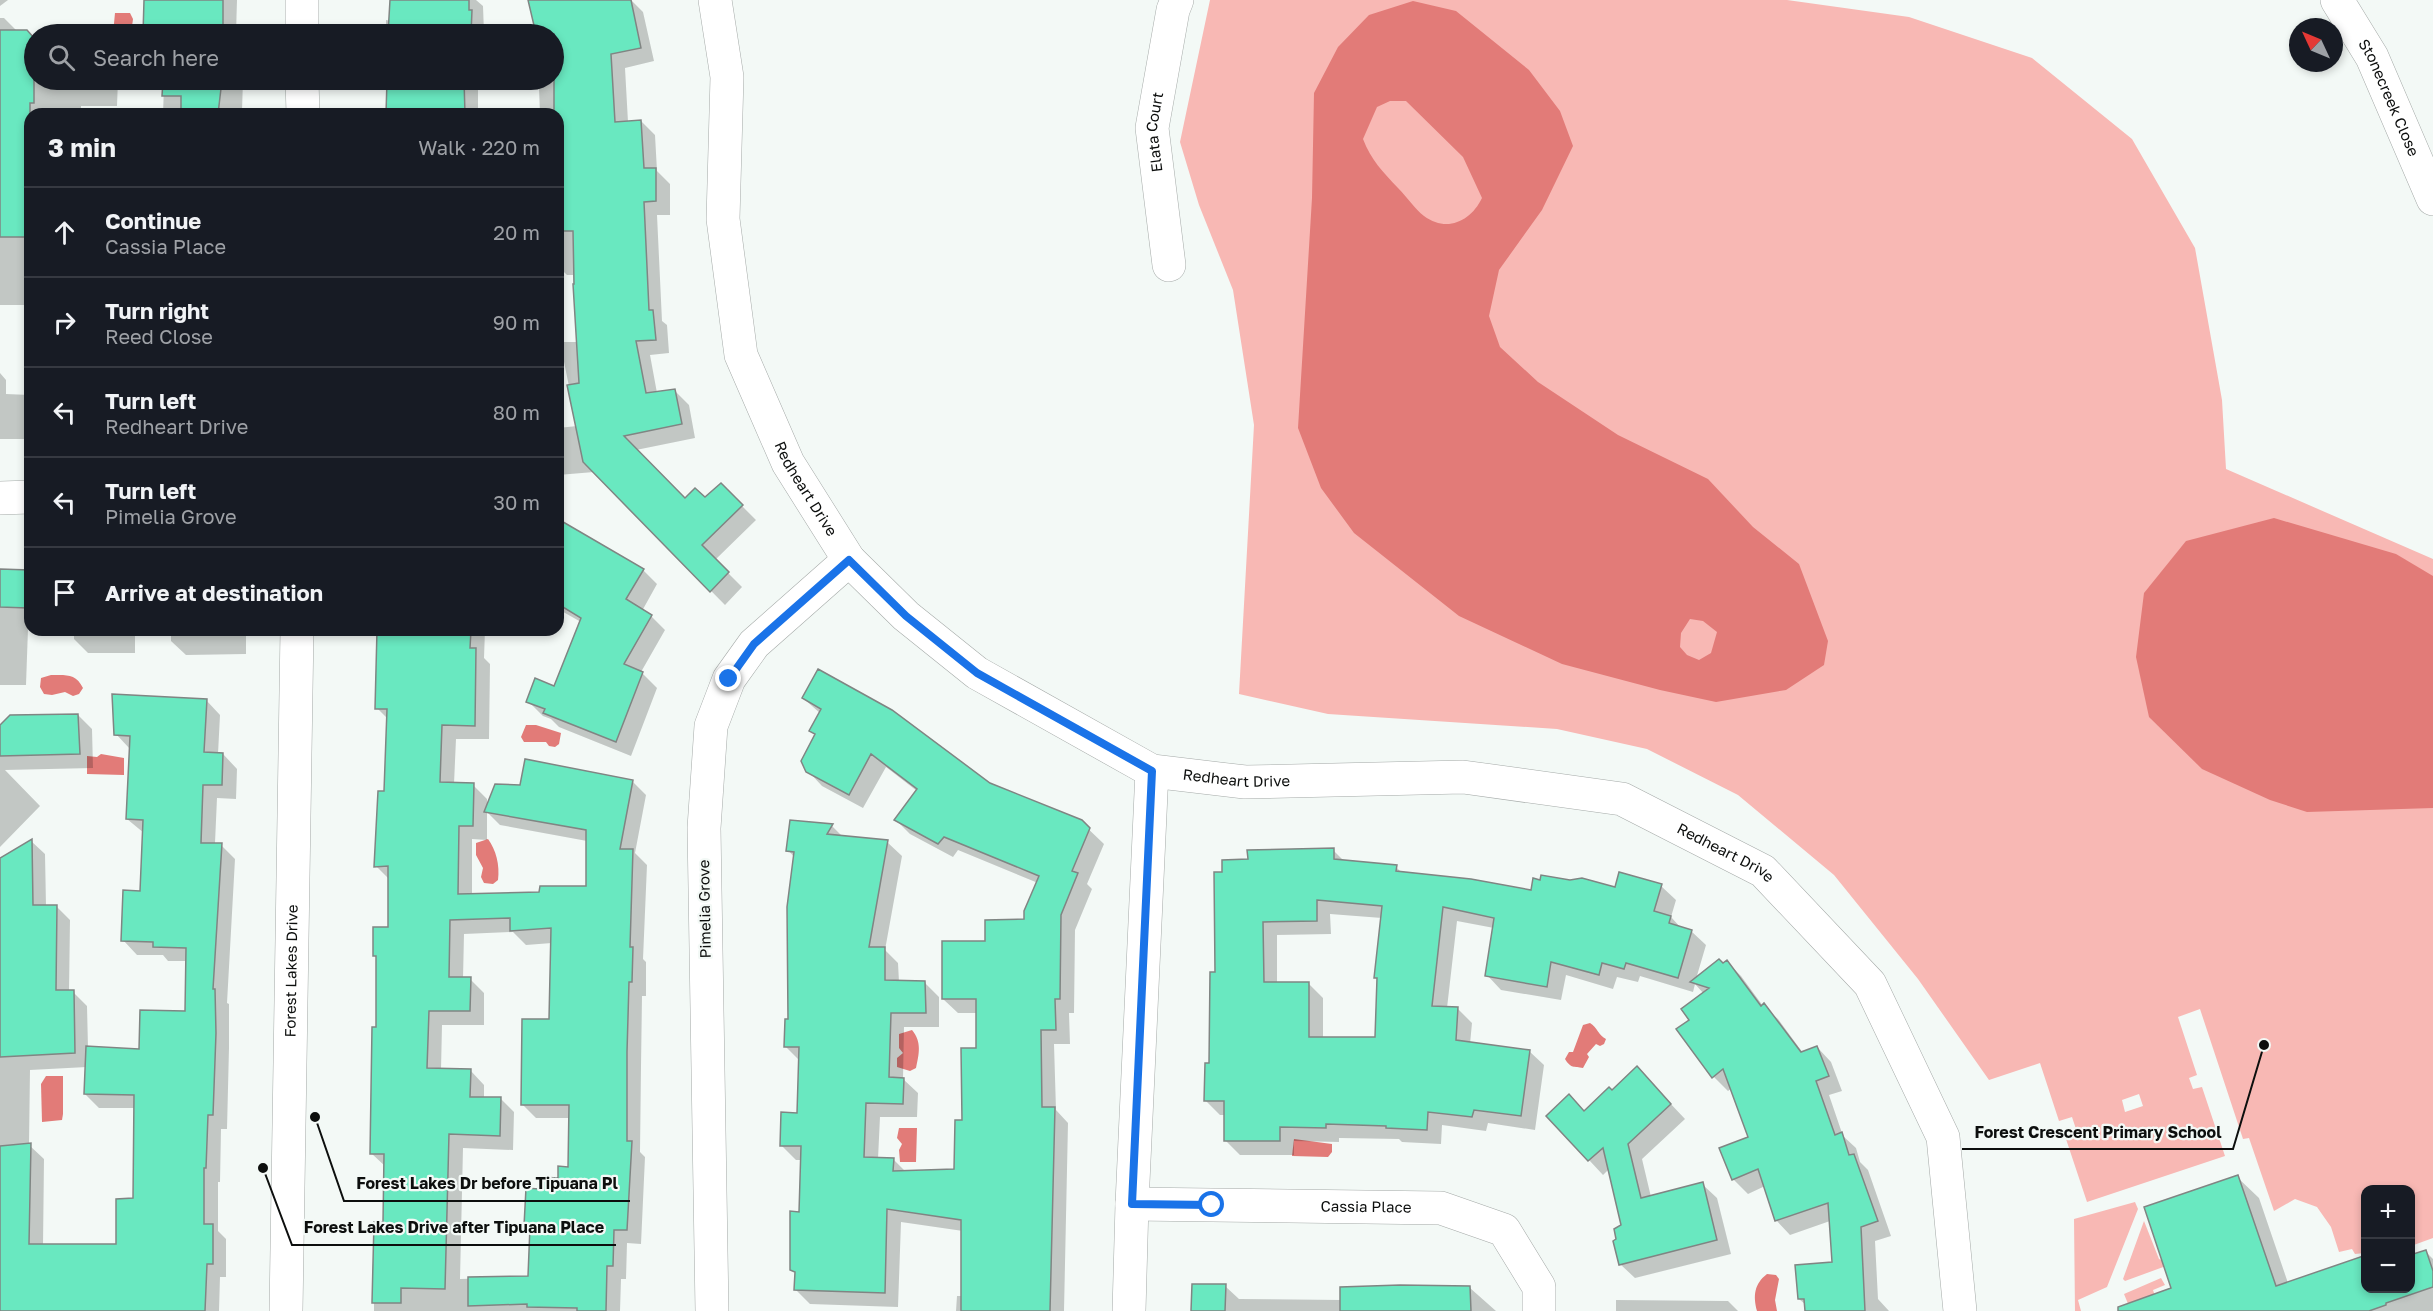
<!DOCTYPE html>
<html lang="en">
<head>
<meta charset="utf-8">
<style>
	body { margin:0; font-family:"Golos Text",sans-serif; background:#20242c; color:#f1f3f6 }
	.controls { position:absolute; right:18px; bottom:18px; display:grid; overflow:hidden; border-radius:12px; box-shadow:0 3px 9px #0003 }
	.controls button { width:54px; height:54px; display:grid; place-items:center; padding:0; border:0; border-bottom:2px solid #363941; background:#171b24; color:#f1f3f6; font:30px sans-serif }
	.compass { position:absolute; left:2289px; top:18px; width:54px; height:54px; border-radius:50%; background:#171b24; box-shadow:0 3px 9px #0003; rotate:314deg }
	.stop { position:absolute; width:18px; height:18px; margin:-14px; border:4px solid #1a73e8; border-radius:50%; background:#fff }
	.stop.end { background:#1a73e8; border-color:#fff; box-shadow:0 2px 6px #0008 }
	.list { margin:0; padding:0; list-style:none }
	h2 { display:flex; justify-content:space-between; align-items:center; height:78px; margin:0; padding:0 24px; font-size:26px }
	h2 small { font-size:20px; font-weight:400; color:#9ea1a6 }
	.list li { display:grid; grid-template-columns:39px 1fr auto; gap:18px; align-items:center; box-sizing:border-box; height:90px; padding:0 24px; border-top:2px solid #363941 }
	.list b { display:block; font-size:22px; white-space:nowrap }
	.list p { margin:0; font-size:20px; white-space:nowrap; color:#9ea1a6 }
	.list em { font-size:20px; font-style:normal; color:#9ea1a6 }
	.icon { flex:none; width:33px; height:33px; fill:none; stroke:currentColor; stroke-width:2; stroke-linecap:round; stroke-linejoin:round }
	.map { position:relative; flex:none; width:2433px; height:1311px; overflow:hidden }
	.search { position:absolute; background:#171b24; box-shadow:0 3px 9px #0003; left:24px; top:24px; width:540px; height:66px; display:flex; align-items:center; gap:15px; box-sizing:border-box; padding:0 21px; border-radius:33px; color:#9ea1a6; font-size:22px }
	.panel { position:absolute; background:#171b24; box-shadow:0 3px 9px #0003; left:24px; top:108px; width:540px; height:528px; border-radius:18px }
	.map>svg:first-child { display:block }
	.green { fill:#f8b8b4; fill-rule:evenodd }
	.water { fill:#e27b78; fill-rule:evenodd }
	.shadow { fill:#0003; fill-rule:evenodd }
	.building { fill:#69e8c0; stroke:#808583; stroke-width:1.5; fill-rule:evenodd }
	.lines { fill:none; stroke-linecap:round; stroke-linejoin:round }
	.minor-casing { stroke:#a5aaa8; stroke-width:34 }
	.secondary-casing { stroke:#a5aaa8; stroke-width:34 }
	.minor { stroke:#fff; stroke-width:33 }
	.secondary { stroke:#fff; stroke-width:33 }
	.route { stroke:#1a73e8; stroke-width:8 }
	.labels { text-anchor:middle; stroke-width:4.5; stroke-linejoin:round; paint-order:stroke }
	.street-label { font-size:15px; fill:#0d0f0e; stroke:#f3f9f6 }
	.leader { fill:none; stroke:#0d0f0e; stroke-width:2 }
	.callout-dot { fill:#0d0f0e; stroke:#f3f9f6; stroke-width:2 }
	.callout-label { font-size:16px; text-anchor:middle; font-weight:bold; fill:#0d0f0e; stroke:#f3f9f6; stroke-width:4.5; stroke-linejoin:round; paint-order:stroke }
</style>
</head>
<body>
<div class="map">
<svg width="2433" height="1311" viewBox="0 0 2433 1311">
	<rect width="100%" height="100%" fill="#f3f9f6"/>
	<!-- green -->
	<g class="green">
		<path d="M1210 0H1787L1909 17 2032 58 2132 139 2195 248 2222 400 2226 469 2433 559V1238L2411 1246 2410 1190H2366L2365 1253 2355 1254 2352 1249 2339 1252 2331 1227 2317 1207 2295 1199 2274 1211 2249 1138 2243 1139 2200 1009 2178 1017 2197 1075 2189 1078 2193 1089 2202 1087 2225 1156 2087 1202 2064 1133 2076 1129 2072 1117 2059 1121 2040 1063 1989 1080 1918 979 1834 875 1738 795 1647 749 1557 729 1328 714 1239 694 1254 425 1233 290 1199 205 1180 142ZM2139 1094 2143 1106 2125 1112 2122 1100Z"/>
		<polygon points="2135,1202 2138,1209 2107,1287 2078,1300 2081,1311 2075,1311 2074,1219"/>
		<polygon points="2144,1221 2159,1259 2164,1261 2166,1266 2125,1281 2123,1279"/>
		<polygon points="2161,1278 2165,1285 2153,1290 2160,1311 2131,1311 2124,1294"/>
	</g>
	<!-- water -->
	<g class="water">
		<path d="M1413 1 1456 11 1529 70 1560 111 1573 146 1542 210 1499 270 1489 316 1500 347 1538 382 1618 435 1708 479 1753 527 1799 564 1828 641 1824 665 1786 690 1716 702 1660 690 1562 664 1459 616 1354 533 1321 488 1298 428 1312 198 1314 93 1338 47 1369 15ZM1390 101H1406L1463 157 1482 198C1471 221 1447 233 1424 216 1415 209 1407 197 1398 188 1383 172 1371 160 1363 139L1377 107ZM1690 619 1703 621 1717 632 1711 653 1699 660 1687 655 1680 647 1681 633Z"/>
		<polygon points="115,13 130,13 133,19 131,34 113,34"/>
		<polygon points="2274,518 2396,554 2433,576 2433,808 2307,812 2270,800 2202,769 2149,717 2136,657 2144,593 2186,541"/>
		<path d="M51 675C65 675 76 673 83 688L79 694 73 696 65 692 52 695 44 694 40 687 41 678Z"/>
		<polygon points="526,725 536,725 561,733 559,744 555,747 549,746 546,742 524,742 521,737"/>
		<polygon points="101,754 124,758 124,775 87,774 87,756 97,757"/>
		<path d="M488 839C496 850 500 865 498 880L493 884 484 883 481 877 483 868 476 855V843Z"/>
		<path d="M1590 1023C1597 1027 1599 1036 1606 1039L1604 1044 1600 1046 1596 1044 1587 1054 1589 1057 1583 1068C1574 1066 1571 1069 1565 1059L1569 1052H1573L1583 1025Z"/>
		<path d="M912 1030C922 1042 919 1054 916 1068L910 1071 897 1067V1058L903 1053 899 1048V1034Z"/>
		<polygon points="46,1076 63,1076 63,1114 62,1120 42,1122 41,1084"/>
		<polygon points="899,1128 917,1128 916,1162 900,1162 899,1150 902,1144 897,1138"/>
		<polygon points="1294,1139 1332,1144 1332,1152 1328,1157 1292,1156"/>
		<path d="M1767 1274 1776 1275 1779 1279 1775 1300 1777 1311H1757C1753 1296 1754 1284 1767 1274Z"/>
	</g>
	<!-- shadow -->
	<g class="shadow">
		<polygon points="0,0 8,0 0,6"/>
		<polygon points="159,0 237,0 236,34 145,34 146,9"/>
		<polygon points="391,0 476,0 483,6 484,33 499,34 386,34 386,20 391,21"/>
		<polygon points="530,0 631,0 643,12 654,61 625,68 628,122 641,121 655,135 657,171 670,184 670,215 657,215 662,321 667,325 669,353 650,355 657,393 675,391 689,405 695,438 636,450 685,500 705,499 721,485 756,520 715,560 742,587 725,605 594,472 558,475 558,428 577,426 560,342 578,342 573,275 567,275 558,266 558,114 540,114 539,88 478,88 478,114 387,114 388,80 554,80 554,34 537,34"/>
		<polygon points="0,18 4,18 17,31 26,31 34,40 34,80 118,80 117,106 81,106 81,114 30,114 30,305 0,305"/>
		<polygon points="151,80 243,80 242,111 232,111 232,114 163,114 164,86 158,86"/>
		<polygon points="0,373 6,380 6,394 30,395 30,439 0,439"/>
		<polygon points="558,538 643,570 657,584 642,611 651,616 665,630 641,672 657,688 631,756 559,727 551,719 543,716 528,701 555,688 581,622 558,609"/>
		<polygon points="0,571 30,572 26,685 0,685"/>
		<polygon points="74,630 135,630 135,653 88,653 74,639"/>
		<polygon points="171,630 246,630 246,654 186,655 171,641"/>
		<path d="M384 630H485L484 658 490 664 489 739H456L454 784 473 785 487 799V806L521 787 632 781 646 795 635 853 647 865 643 959 646 962V996H642L641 1067 640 1152 645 1157 641 1244 627 1243 626 1279H621L620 1311H374V1274L384 1223 386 1167 371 1153 378 1028V959L375 956 389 929 390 880 376 866 385 792 388 719 377 708ZM487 812 500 825 587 841 588 888 541 893 472 895V839L487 840ZM513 932 526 945 552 943 550 1020 522 1104 536 1118H570V1168L559 1179 541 1190 525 1225 531 1231 530 1277 460 1279 463 1148 513 1150 514 1112 500 1098H484V1085L470 1070H441L442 1025H484V993L470 979H463L464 934Z"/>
		<polygon points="803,698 990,784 1081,822 1104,844 1087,884 1092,889 1075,930 1074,1013 1069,1013 1070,1044 1054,1044 1056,1110 1068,1123 1064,1311 956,1311 957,1296 963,1296 963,1231 901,1222 898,1307 810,1304 796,1290 796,1274 791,1269 801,1213 802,1160 796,1160 781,1145 798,1114 800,1061 785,1046 789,1021 795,858 788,850 791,822 832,826 843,837 887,842 902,856 885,950 898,963 899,982 924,982 939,997 939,1027 904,1027 903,1079 918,1093 917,1117 880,1117 878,1159 893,1159 906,1172 955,1170 978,1049 977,1013 958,1013 943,999 986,942 1026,921 1038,883 958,850 953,857 910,834 896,820 917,791 886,767 863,808 822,786 808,771 816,735 811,731 821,714"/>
		<path d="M206 700 220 715 218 754H223L237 769 236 799 217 798 215 843 221 845 235 859 227 1003 229 1004V1048L227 1129H221L220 1182H218V1231L226 1239V1277H220L219 1311H0V860L31 841 45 854 46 906H56L70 920 69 992H73L87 1006 88 1048 141 1051 187 1012V961H168L163 955H137L123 940 141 892 144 833 127 819 130 749 116 734ZM87 1067 85 1094 99 1108H136L134 1200 118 1246H43L44 1159 29 1145 30 1070Z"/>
		<polygon points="78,715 92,729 93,768 5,770 40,806 0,847 0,727"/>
		<path d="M1333 850 1344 861 1396 867 1403 874 1532 892 1661 886 1676 900 1671 917 1681 928 1691 931 1706 945 1696 979 1727 962 1741 976 1763 1006 1778 1019 1803 1053 1817 1047 1831 1062 1842 1091 1829 1095 1843 1136 1856 1148 1860 1162 1868 1170 1891 1236 1875 1241 1878 1299 1889 1311H1806V1305L1799 1299 1833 1263 1830 1221 1790 1235 1776 1220 1765 1186 1748 1194 1734 1180 1721 1148 1750 1137 1732 1088 1728 1091 1714 1077 1678 1029 1691 1020 1704 994 1695 984 1693 992 1640 976 1638 982 1617 977 1613 989 1566 975 1561 1000 1501 990 1487 975 1494 928 1457 921 1447 1008 1458 1009 1472 1023 1470 1044 1529 1051 1544 1065 1535 1130 1488 1123 1486 1131 1442 1125 1441 1144 1402 1142 1399 1139 1339 1138V1142L1294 1141V1155H1240L1225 1140 1226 1115H1220L1205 1100 1210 1065 1224 873 1250 861ZM1330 914 1382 918 1376 977 1379 980 1377 1038H1323V998L1309 984H1277V935L1331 934Z"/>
		<polygon points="1651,1083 1685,1119 1642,1159 1651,1197 1702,1184 1717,1198 1731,1254 1635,1278 1620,1264 1618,1240 1623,1225 1609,1169 1603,1175 1548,1116 1585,1112 1612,1092"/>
		<polygon points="2237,1177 2259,1198 2288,1283 2366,1288 2410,1288 2426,1252 2433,1259 2433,1311 2164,1311 2173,1289"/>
		<polygon points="1225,1286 1239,1299 1342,1300 1470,1288 1496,1311 1193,1311"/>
		<polygon points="1616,1300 1728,1301 1738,1311 1616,1311"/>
	</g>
	<!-- building -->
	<g class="building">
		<polygon points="144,0 223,0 223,34 143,34"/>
		<polygon points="390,0 469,0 469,10 472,10 471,34 388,34"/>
		<polygon points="528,0 631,0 641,48 611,54 615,122 641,120 644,168 656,168 656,201 644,202 649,310 653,310 656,340 636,341 646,393 675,389 682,424 624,436 685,498 695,488 705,497 721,483 743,505 702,545 729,572 710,592 583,462 567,385 579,383 573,284 574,284 573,231 558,231 558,114 554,114 554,34 536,34"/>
		<polygon points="0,30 27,30 34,38 34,103 30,103 30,237 0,237"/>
		<polygon points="163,80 222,80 218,114 181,114 181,96 162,96"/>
		<polygon points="387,80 464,80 465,114 386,114"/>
		<polygon points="558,519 644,569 626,599 652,615 624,664 643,672 616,742 543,713 545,709 526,702 535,678 554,686 581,618 558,604"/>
		<polygon points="0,569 29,570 28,608 0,607"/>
		<polygon points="377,630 471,630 470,648 476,648 475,726 442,725 440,782 474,783 473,826 459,826 458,894 539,892 540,886 586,886 586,830 484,812 495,784 520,785 525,759 633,780 620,849 633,849 630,947 633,947 632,982 629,982 627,1052 627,1141 632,1141 627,1230 614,1230 613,1266 607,1266 606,1311 577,1311 577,1308 527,1307 527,1304 468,1306 468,1277 528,1276 530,1226 524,1226 526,1188 539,1189 540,1177 558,1178 558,1166 568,1167 569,1105 521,1105 522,1019 549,1019 551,928 510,931 510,918 450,920 449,977 471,977 470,1011 429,1011 427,1068 471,1069 470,1097 501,1097 500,1136 449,1134 445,1289 401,1288 401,1303 372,1303 374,1222 383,1222 384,1154 370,1154 372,1027 376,1027 376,956 373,956 373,927 388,927 388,866 374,867 378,791 384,791 387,709 375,709"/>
		<polygon points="818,669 892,710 990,783 1082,820 1090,828 1072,871 1078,873 1061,915 1060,999 1055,999 1056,1030 1041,1030 1042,1107 1055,1107 1050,1311 961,1311 961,1220 887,1209 885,1293 794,1290 795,1272 790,1270 790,1211 799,1212 801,1146 780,1146 781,1112 797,1113 799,1047 784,1047 785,1019 788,1019 787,907 794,852 786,851 790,820 833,824 827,834 888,840 869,947 885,947 885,980 925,981 926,1013 891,1013 889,1077 904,1078 903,1104 866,1103 864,1157 894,1158 893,1171 954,1169 955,1120 962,1120 961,1048 976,1048 976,999 942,999 942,941 985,941 985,920 1024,919 1024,911 1039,876 944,837 938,844 894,820 917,789 871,754 849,795 806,772 801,761 815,734 809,731 821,709 802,698"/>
		<polygon points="112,694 207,699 204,752 223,753 222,785 203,785 201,843 222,843 213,989 215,989 216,1033 213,1115 208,1115 206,1168 204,1168 204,1224 213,1224 213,1264 207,1264 205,1311 0,1311 0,1146 31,1143 29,1244 116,1244 116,1199 133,1198 134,1095 84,1094 86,1046 139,1049 140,1010 185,1011 186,948 153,947 153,942 121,941 123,890 140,891 143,820 126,819 130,736 114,735"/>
		<polygon points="78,714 80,754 0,756 0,725 10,715"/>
		<polygon points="32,839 33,905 57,905 56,990 74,990 75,1053 0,1057 0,858"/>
		<path d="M1334 848V859L1397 865 1396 871 1471 879 1531 890 1533 878 1540 880 1541 875 1570 880 1582 878 1615 887 1619 872 1662 884 1654 911 1671 916 1669 923 1692 930 1678 978 1626 963 1624 969 1602 963 1599 975 1551 962 1547 987 1485 976 1494 918 1443 907 1432 1006 1458 1007 1456 1040 1530 1050 1521 1116 1474 1110 1472 1117 1428 1112 1427 1130 1386 1128V1126L1326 1124V1128L1280 1127V1141H1224V1101H1204L1205 1063H1209L1210 972H1215L1214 872H1222V860L1248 859 1247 850ZM1317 900 1382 906 1374 978H1377L1375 1037H1309V982H1264L1263 922 1317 921Z"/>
		<polygon points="1719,959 1723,963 1727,960 1761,1006 1764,1003 1801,1052 1817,1046 1829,1076 1816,1081 1835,1135 1842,1132 1849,1155 1854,1154 1878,1221 1861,1227 1865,1311 1805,1311 1804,1299 1798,1299 1795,1265 1832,1262 1828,1203 1775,1221 1758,1169 1732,1180 1719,1148 1748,1137 1723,1069 1712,1078 1676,1029 1689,1020 1681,1009 1709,988 1690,982"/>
		<polygon points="1637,1066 1671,1104 1628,1144 1641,1198 1703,1182 1717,1240 1619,1265 1613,1241 1616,1239 1614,1229 1621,1225 1603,1148 1588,1161 1546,1116 1569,1094 1584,1111 1609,1087 1612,1090"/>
		<polygon points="2238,1175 2276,1286 2366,1255 2366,1288 2410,1288 2410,1255 2426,1250 2433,1271 2433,1287 2386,1303 2386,1305 2369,1311 2118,1311 2118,1307 2171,1288 2144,1207"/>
		<polygon points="1192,1284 1226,1284 1225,1311 1191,1311"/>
		<polygon points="1400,1285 1470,1286 1471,1311 1340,1311 1340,1287"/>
	</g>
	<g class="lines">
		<!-- minor casing -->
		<g class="minor-casing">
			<g id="minor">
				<path id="s1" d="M715 0 727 77 723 219 741 355 788 463 849 560 906 616 977 673 1152 771 1245 782 1463 777 1622 799 1763 871 1870 984 1943 1137 1960 1311"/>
				<path id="s2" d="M2337 0 2372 57 2433 199"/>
				<path id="s3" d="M1169 265 1152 128 1173 10 1177 0"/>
				<polyline points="0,498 30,497"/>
				<path id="s4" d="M1132 1204 1441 1208 1504 1230 1539 1287V1311"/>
				<polyline points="712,1311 704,828 711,726 729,679 754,644 849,560"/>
				<polyline points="1129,1311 1132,1204 1152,771"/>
			</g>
		</g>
		<!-- secondary casing -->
		<g class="secondary-casing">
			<g id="secondary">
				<polyline points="302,0 302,34"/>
				<polyline points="302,80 303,114"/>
				<path id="s5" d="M286 1311 297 630"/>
			</g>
		</g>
		<!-- minor -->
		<use href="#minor" class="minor"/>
		<!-- secondary -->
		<use href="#secondary" class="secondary"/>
	</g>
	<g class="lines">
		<!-- route -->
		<polyline class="route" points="729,679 754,644 849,560 906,616 977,673 1152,771 1132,1204 1212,1205"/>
	</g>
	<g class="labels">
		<!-- street labels -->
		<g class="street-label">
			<text dy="5" stroke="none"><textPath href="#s2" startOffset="111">Stonecreek Close</textPath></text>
			<text dy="5" stroke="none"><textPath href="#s3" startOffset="134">Elata Court</textPath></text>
			<text dy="5" stroke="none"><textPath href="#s1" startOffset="506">Redheart Drive</textPath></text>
			<text dy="5" stroke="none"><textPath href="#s1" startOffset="1046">Redheart Drive</textPath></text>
			<text dy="5" stroke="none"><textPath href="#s1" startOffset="1550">Redheart Drive</textPath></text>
			<text transform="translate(705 909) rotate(-91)" y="5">Pimelia Grove</text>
			<text dy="5" stroke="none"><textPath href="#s5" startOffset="340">Forest Lakes Drive</textPath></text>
			<text dy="5" stroke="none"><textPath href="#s4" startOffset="234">Cassia Place</textPath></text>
		</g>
	</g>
	<!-- callouts -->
	<path class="leader" d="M2264 1045L2233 1149H1962M315 1117L344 1201H630M263 1168L292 1245H616"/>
	<g class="callout-dot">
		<circle cx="2264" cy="1045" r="6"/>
		<circle cx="315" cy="1117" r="6"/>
		<circle cx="263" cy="1168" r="6"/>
	</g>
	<g class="callout-label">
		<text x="2098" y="1138">Forest Crescent Primary School</text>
		<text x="487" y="1189">Forest Lakes Dr before Tipuana Pl</text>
		<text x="454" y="1233">Forest Lakes Drive after Tipuana Place</text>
	</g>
</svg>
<div class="controls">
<button>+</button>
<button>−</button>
</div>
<svg class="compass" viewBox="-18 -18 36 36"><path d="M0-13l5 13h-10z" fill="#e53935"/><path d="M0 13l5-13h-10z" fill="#9ea1a6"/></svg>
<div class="stop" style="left:1212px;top:1205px"></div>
<div class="stop end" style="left:729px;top:679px"></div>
<div class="search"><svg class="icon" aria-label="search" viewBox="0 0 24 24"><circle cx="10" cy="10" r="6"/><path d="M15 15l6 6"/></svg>Search here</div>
<section class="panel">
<h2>3 min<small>Walk · 220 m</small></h2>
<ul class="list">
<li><svg class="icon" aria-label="ahead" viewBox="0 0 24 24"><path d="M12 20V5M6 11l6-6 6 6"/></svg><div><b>Continue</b><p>Cassia Place</p></div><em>20 m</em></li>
<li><svg class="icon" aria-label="right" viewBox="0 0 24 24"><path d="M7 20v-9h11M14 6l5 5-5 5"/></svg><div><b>Turn right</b><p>Reed Close</p></div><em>90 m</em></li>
<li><svg class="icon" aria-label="left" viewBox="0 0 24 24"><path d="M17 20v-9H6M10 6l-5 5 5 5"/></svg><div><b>Turn left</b><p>Redheart Drive</p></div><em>80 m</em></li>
<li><svg class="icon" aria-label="left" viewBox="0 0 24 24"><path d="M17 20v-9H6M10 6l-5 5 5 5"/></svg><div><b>Turn left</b><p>Pimelia Grove</p></div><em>30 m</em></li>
<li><svg class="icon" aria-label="arrive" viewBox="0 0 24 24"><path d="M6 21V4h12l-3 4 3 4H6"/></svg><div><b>Arrive at destination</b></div></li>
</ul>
</section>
</div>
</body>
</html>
